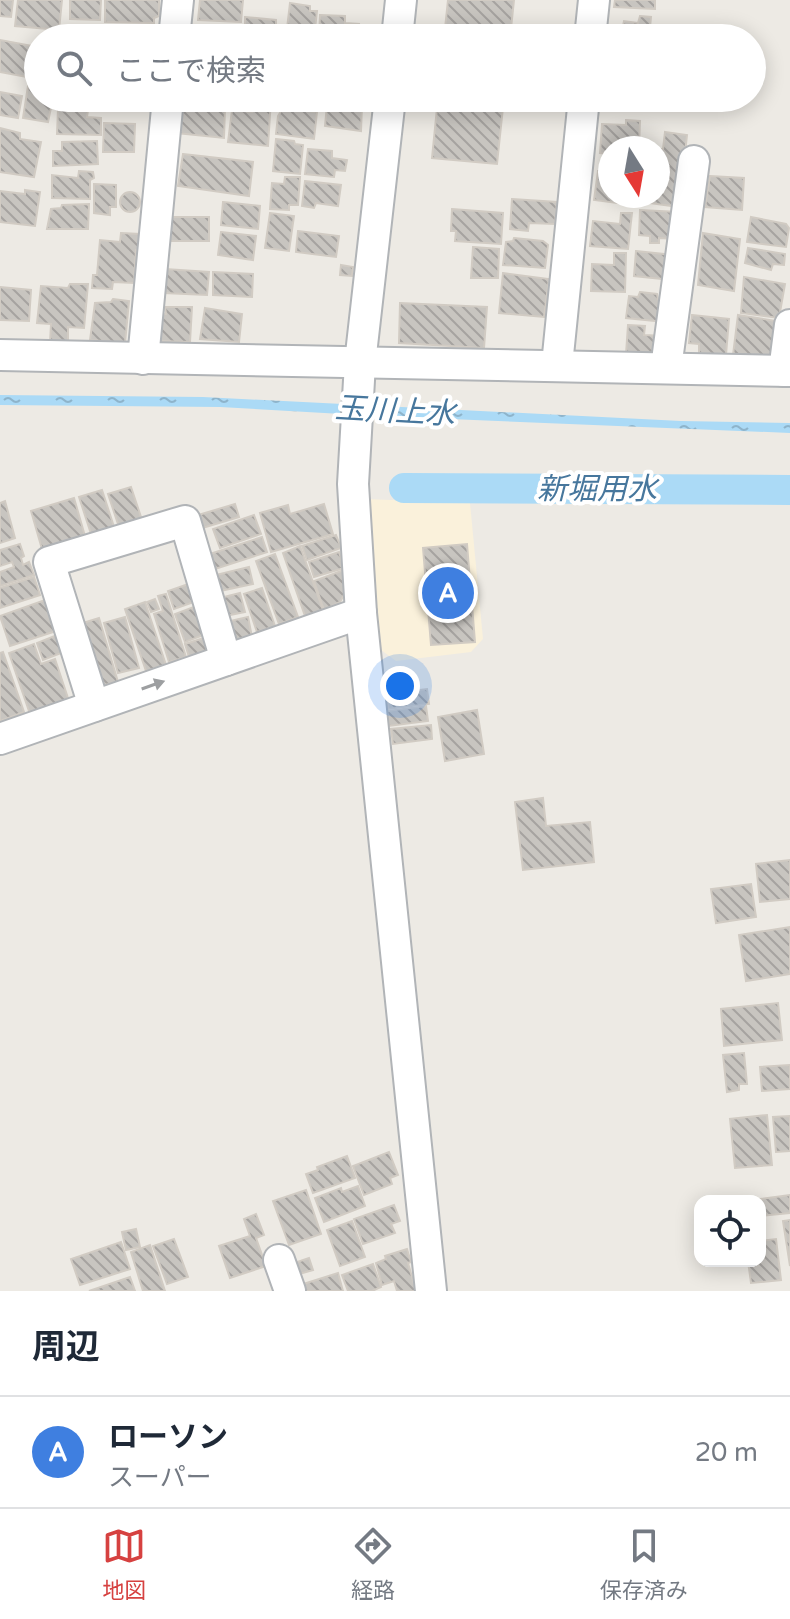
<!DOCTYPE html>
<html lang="ja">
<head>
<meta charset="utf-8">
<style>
	body { margin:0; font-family:"Varela Round","Noto Sans JP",sans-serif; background:#f2f2f3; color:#1f2937 }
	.controls { position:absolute; right:24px; bottom:24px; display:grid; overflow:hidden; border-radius:16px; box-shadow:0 4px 20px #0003 }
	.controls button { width:72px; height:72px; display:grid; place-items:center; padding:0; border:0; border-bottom:2px solid #e0e1e3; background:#fff; color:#1f2937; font:40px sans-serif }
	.compass { position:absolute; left:598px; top:136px; width:72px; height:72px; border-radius:50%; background:#fff; box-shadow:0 4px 20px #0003; rotate:169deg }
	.you { position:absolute; left:400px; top:686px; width:28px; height:28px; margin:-20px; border:6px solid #fff; border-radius:50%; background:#1a73e8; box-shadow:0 0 0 12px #1a73e833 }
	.badge { display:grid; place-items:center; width:52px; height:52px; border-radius:50%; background:#d64140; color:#fff; font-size:26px; font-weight:700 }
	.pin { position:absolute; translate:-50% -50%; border:4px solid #fff; box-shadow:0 2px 8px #0006 }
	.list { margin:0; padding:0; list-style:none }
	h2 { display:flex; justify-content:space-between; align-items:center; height:104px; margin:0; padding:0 32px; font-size:34px }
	h2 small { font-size:26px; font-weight:400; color:#747a83 }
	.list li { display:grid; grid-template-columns:52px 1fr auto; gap:24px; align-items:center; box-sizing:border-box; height:112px; padding:0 32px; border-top:2px solid #e0e1e3 }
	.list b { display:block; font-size:30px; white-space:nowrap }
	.list p { margin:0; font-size:26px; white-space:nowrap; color:#747a83 }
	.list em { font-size:26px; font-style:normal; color:#747a83 }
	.icon { flex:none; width:44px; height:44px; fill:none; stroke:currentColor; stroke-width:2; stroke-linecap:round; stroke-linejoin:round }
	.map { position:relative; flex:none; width:790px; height:1291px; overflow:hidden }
	.search { position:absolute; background:#fff; box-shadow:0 4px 20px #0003; left:24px; right:24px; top:24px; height:88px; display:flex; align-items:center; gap:20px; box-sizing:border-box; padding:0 28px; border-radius:44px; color:#747a83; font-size:30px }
	.sheet { height:216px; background:#fff }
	nav { display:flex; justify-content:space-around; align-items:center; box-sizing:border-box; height:112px; border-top:2px solid #e0e1e3; background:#fff; font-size:22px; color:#747a83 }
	nav a { display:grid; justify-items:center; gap:4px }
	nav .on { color:#d64140 }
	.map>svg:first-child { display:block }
	.commercial { fill:#faf1db }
	.water { fill:url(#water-ripples) }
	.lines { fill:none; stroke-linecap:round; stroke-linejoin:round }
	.canal { stroke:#abdaf6; stroke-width:30 }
	.building { fill:url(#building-back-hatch); stroke:#d1cbc3; stroke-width:2 }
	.minor-casing { stroke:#b1b4b7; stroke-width:34 }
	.minor { stroke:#fff; stroke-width:30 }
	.oneway { fill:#9d9fa1 }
	.labels { text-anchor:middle; stroke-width:8; stroke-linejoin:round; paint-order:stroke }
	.water-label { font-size:30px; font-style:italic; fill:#47779d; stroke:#fff }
</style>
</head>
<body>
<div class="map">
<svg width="790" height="1291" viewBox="0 0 790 1291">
	<defs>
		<pattern id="water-ripples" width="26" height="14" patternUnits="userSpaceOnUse" patternTransform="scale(2)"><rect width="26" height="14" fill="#abdaf6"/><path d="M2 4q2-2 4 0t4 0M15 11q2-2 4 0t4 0" fill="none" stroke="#8eb4cb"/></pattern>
		<pattern id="building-back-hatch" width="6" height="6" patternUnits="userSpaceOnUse" patternTransform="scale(2)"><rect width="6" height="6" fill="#c8c5c0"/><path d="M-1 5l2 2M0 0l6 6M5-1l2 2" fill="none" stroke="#a6a3a0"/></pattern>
	</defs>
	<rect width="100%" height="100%" fill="#edeae4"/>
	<!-- commercial -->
	<polygon class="commercial" points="365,499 470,503 483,639 471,652 396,661 381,650"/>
	<!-- water -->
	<polygon class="water" points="0,395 203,397 681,421 790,423 790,433 377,416 220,407 0,405"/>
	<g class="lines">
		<!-- canal -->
		<polyline class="canal" points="404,488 790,490"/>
	</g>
	<!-- building -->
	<g class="building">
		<polygon points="0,0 13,0 11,17 0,16"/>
		<polygon points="18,0 62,0 59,30 15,26"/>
		<polygon points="70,0 101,0 100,20 70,19"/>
		<polygon points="105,0 159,0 159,16 154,18 154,23 105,22"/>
		<polygon points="200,0 243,0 241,22 198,20"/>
		<polygon points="448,0 514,0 510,38 444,38"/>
		<polygon points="615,0 655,0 655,9 614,7"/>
		<polygon points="290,3 310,6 310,11 317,11 314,38 286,37"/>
		<polygon points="320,15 345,16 345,23 359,24 358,38 319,38"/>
		<polygon points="640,16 651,17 649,38 612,38 614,25 623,26 624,21 638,23"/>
		<polygon points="245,17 276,20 276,27 245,25"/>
		<polygon points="0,40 38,47 38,79 0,72"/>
		<polygon points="28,86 38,88 38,98 53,98 48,122 23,118"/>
		<polygon points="0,92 22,96 18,118 0,115"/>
		<polygon points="60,98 91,98 91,103 60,104"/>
		<polygon points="97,98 136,98 137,104 97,105"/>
		<polygon points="252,98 271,99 268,146 228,142 232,110 252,112"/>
		<polygon points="280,98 324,98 319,99 319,108 280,104"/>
		<polygon points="438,98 504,98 497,164 432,158"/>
		<polygon points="605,98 645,98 645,104 605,100"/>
		<polygon points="331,101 362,105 361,131 325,126 327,105"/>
		<polygon points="182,104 225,108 224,138 177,133"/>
		<polygon points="283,108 317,112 314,139 276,134 278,116"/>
		<polygon points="58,109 88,110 87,117 101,118 101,135 57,134"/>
		<polygon points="626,120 640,121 639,148 610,148 610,154 600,153 602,124 626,125"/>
		<polygon points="104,123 135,124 134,152 103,152"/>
		<polygon points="0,128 20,133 20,139 41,142 34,177 0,172"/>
		<polygon points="665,132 687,135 679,207 642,202 642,196 658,196 658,149 663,149"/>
		<polygon points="276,139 294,141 295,144 303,145 300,174 273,171"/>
		<polygon points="97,141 98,164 53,166 53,151 62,151 62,142"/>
		<polygon points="308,149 332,151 332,158 347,160 345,171 335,170 334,177 305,174"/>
		<polygon points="183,154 253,162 249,196 178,186"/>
		<polygon points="79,171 93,172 94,178 90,180 90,199 52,198 52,175 78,178"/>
		<polygon points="598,171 610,172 610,196 633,196 632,205 594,200"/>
		<polygon points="710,176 744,178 742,210 705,207"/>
		<polygon points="285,177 300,177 298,205 289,205 289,210 270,209 272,183 284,184"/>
		<polygon points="305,181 341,185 338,206 316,203 314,208 302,206"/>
		<polygon points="94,184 116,185 116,207 110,207 110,215 94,213"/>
		<polygon points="25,190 40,192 35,226 0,222 0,191 25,194"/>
		<circle cx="130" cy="202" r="10"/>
		<polygon points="512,199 557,202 555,224 529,223 528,231 510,229"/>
		<polygon points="223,202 260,206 258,229 221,225"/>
		<polygon points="89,204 88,229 47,229 51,209 61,208 62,205"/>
		<polygon points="452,209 503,213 501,244 455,241 456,231 451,231"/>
		<polygon points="640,210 678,212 676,239 659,238 659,243 650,243 650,236 639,235"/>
		<polygon points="270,213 294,216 289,251 265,248"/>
		<polygon points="621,213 632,213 628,249 590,246 593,221 620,224"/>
		<polygon points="171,217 209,217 209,241 169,241"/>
		<polygon points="751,217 786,224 789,228 786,247 747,242"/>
		<polygon points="298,231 339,236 336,257 296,252"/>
		<polygon points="221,232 256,236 253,260 218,255"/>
		<polygon points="121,233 140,234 140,249 136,250 134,283 113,282 112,289 92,288 93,275 97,275 100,240 120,242"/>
		<polygon points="703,233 740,239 734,291 698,285"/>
		<polygon points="514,238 543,241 548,245 545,268 503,265 506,242 513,241"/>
		<polygon points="473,247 499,249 498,278 471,278"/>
		<polygon points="748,248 785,254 784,265 773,264 771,270 745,263"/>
		<polygon points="636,251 673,255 671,280 634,276"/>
		<polygon points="614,253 626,253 625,292 591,291 592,264 614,265"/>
		<polygon points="341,265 353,267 352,276 340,275"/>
		<polygon points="165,269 209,272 207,295 164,293"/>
		<polygon points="213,272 253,274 252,297 213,295"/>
		<polygon points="503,273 549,279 544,317 499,313"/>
		<polygon points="744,277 785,284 779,318 741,313"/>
		<polygon points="70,284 88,284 84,328 68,327 68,344 50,343 51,324 37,323 41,286 68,288"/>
		<polygon points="0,287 31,290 29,321 0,320"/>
		<polygon points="640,292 657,294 658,299 666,300 664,322 626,318 629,296 638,297"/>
		<polygon points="113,299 129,301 125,343 90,340 95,303 111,302"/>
		<polygon points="400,303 487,307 484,348 399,343"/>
		<polygon points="165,307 192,307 190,342 158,341 160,315 166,314"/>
		<polygon points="205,308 242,314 239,342 200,339"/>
		<polygon points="692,315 729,319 726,355 699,353 699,344 689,343"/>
		<polygon points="738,315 776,321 772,361 733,355"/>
		<polygon points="628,325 645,326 644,335 664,336 654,356 626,354"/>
		<polygon points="131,487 143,523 120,530 108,494"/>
		<polygon points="102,490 116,533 93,540 79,497"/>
		<polygon points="74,498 87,543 44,556 31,511"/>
		<polygon points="5,501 15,538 0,543 0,503"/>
		<polygon points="235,504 239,517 199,529 195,516"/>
		<polygon points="324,504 333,534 271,552 260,513 288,505 290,514"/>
		<polygon points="254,515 261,534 220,548 213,529"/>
		<polygon points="336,535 341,548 307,560 302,546"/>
		<polygon points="262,537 267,552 215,569 210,554"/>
		<polygon points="20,544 24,556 21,558 23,565 29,562 34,575 0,586 0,572 14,567 12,562 0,566 0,550"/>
		<polygon points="467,544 475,642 431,645 423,548"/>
		<polygon points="300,546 323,610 305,616 283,553"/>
		<polygon points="339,552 344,568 314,577 309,562"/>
		<polygon points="275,554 298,617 279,624 256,561"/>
		<polygon points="249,567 253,584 220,591 216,575"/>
		<polygon points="344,570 345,593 340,602 324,610 314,581"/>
		<polygon points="34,577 40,595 0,608 0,588"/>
		<polygon points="191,583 197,601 174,609 168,591"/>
		<polygon points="262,588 275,626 257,632 244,594"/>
		<polygon points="240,593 245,612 225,616 220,598"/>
		<polygon points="166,594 186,657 169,662 154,614 163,611 158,596"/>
		<polygon points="155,599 159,609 151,612 147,602"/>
		<polygon points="45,600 56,631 10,646 0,616"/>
		<polygon points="145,602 166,665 146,671 125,609"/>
		<polygon points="199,605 209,633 185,642 175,614"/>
		<polygon points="125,617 139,668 118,673 104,623"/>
		<polygon points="248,617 252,637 231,642 226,622"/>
		<polygon points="99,618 118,682 101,686 83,623"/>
		<polygon points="57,635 64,652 43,660 37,643"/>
		<polygon points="210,636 214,650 189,657 185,644"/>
		<polygon points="34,644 41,664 55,659 69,701 30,714 9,653"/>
		<polygon points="3,652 24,712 0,721 0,653"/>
		<polygon points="427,689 429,704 388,709 387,694"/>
		<polygon points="426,706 428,721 389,726 387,711"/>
		<polygon points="477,710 484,754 445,761 438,717"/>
		<polygon points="431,725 432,739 393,744 391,729"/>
		<polygon points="543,798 546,826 590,822 594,862 523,870 515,802"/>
		<polygon points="790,860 790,899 760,902 756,864"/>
		<polygon points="751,884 756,917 716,923 711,889"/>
		<polygon points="790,927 790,974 746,981 739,935"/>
		<polygon points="778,1003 782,1040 724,1046 721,1009"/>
		<polygon points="744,1053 747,1084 739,1084 739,1090 727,1092 723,1055"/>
		<polygon points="790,1065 790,1089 762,1091 760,1067"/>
		<polygon points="767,1115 772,1165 735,1168 730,1119"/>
		<polygon points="790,1116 790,1151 776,1152 773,1117"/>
		<polygon points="389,1152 398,1175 390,1178 392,1184 364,1195 353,1166"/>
		<polygon points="347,1156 355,1178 313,1193 306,1174 318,1170 317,1167"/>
		<polygon points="358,1186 365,1206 324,1222 315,1198 341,1188 342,1192"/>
		<polygon points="306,1190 321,1234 289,1245 273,1201"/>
		<polygon points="790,1195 790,1213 760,1216 760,1201 745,1201"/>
		<polygon points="394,1205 400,1221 391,1224 395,1233 363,1244 354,1219"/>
		<polygon points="256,1214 264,1235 256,1238 266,1266 230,1278 219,1246 250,1236 244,1219"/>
		<polygon points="790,1220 790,1266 783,1221"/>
		<polygon points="352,1221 365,1257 340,1266 327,1230"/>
		<polygon points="136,1229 140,1247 126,1250 122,1232"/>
		<polygon points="174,1239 188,1277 167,1284 153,1246"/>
		<polygon points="776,1239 781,1280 751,1283 748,1261 760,1261 760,1241"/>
		<polygon points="121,1242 130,1269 80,1285 71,1259"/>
		<polygon points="150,1245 165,1291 143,1291 131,1252"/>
		<polygon points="407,1249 411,1262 408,1263 416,1291 397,1291 394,1281 382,1285 376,1263 386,1259 385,1256"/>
		<polygon points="309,1258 313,1270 292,1276 288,1265"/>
		<polygon points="373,1264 381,1287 372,1291 348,1291 342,1275"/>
		<polygon points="338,1273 343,1291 298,1291 297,1286"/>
		<polygon points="130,1277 135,1291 89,1291"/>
	</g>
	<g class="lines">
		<!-- minor casing -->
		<g class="minor-casing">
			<g id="minor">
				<polyline points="174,38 178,0"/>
				<polyline points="397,38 401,0"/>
				<polyline points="590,38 594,0"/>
				<polyline points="390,98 360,363 353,484 361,613 431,1291"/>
				<polyline points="0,355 790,371"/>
				<polyline points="143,359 168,98"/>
				<polyline points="557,365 584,98"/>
				<polyline points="666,368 694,161"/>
				<polyline points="784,371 790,325"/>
				<polyline points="94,706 49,562 185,521 226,660"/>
				<polyline points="0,739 361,613"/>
				<polyline points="279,1260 290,1291"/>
			</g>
		</g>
		<!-- minor -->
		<use href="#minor" class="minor"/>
	</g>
	<!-- one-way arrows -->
	<defs><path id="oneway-solid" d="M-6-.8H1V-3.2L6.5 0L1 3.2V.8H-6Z" transform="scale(2)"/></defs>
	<use class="oneway" href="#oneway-solid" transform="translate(153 685) rotate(-19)"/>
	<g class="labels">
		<!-- water labels -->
		<g class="water-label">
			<text transform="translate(395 411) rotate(3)" y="10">玉川上水</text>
			<text x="597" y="499">新堀用水</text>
		</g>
	</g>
</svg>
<div class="controls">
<button><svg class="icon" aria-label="locate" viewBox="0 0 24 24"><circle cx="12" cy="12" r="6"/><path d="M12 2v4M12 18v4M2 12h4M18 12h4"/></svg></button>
</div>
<svg class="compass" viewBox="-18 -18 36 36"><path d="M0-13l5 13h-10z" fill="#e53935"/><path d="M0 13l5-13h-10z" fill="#747a83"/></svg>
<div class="you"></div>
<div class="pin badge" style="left:448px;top:593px;background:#3f7fe0">A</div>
<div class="search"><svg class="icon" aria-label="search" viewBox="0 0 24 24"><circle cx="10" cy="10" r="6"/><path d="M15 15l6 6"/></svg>ここで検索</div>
</div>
<section class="sheet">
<h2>周辺<small></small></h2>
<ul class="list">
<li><span class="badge" style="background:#3f7fe0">A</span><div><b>ローソン</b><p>スーパー</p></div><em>20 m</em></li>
</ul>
</section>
<nav>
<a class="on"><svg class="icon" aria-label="map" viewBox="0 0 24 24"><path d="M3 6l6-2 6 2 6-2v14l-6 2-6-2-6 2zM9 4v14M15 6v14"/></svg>地図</a>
<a><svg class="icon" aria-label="directions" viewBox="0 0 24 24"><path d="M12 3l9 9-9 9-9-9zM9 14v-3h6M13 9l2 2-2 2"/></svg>経路</a>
<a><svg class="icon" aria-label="saved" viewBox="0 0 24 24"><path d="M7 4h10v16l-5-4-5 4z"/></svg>保存済み</a>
</nav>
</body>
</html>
